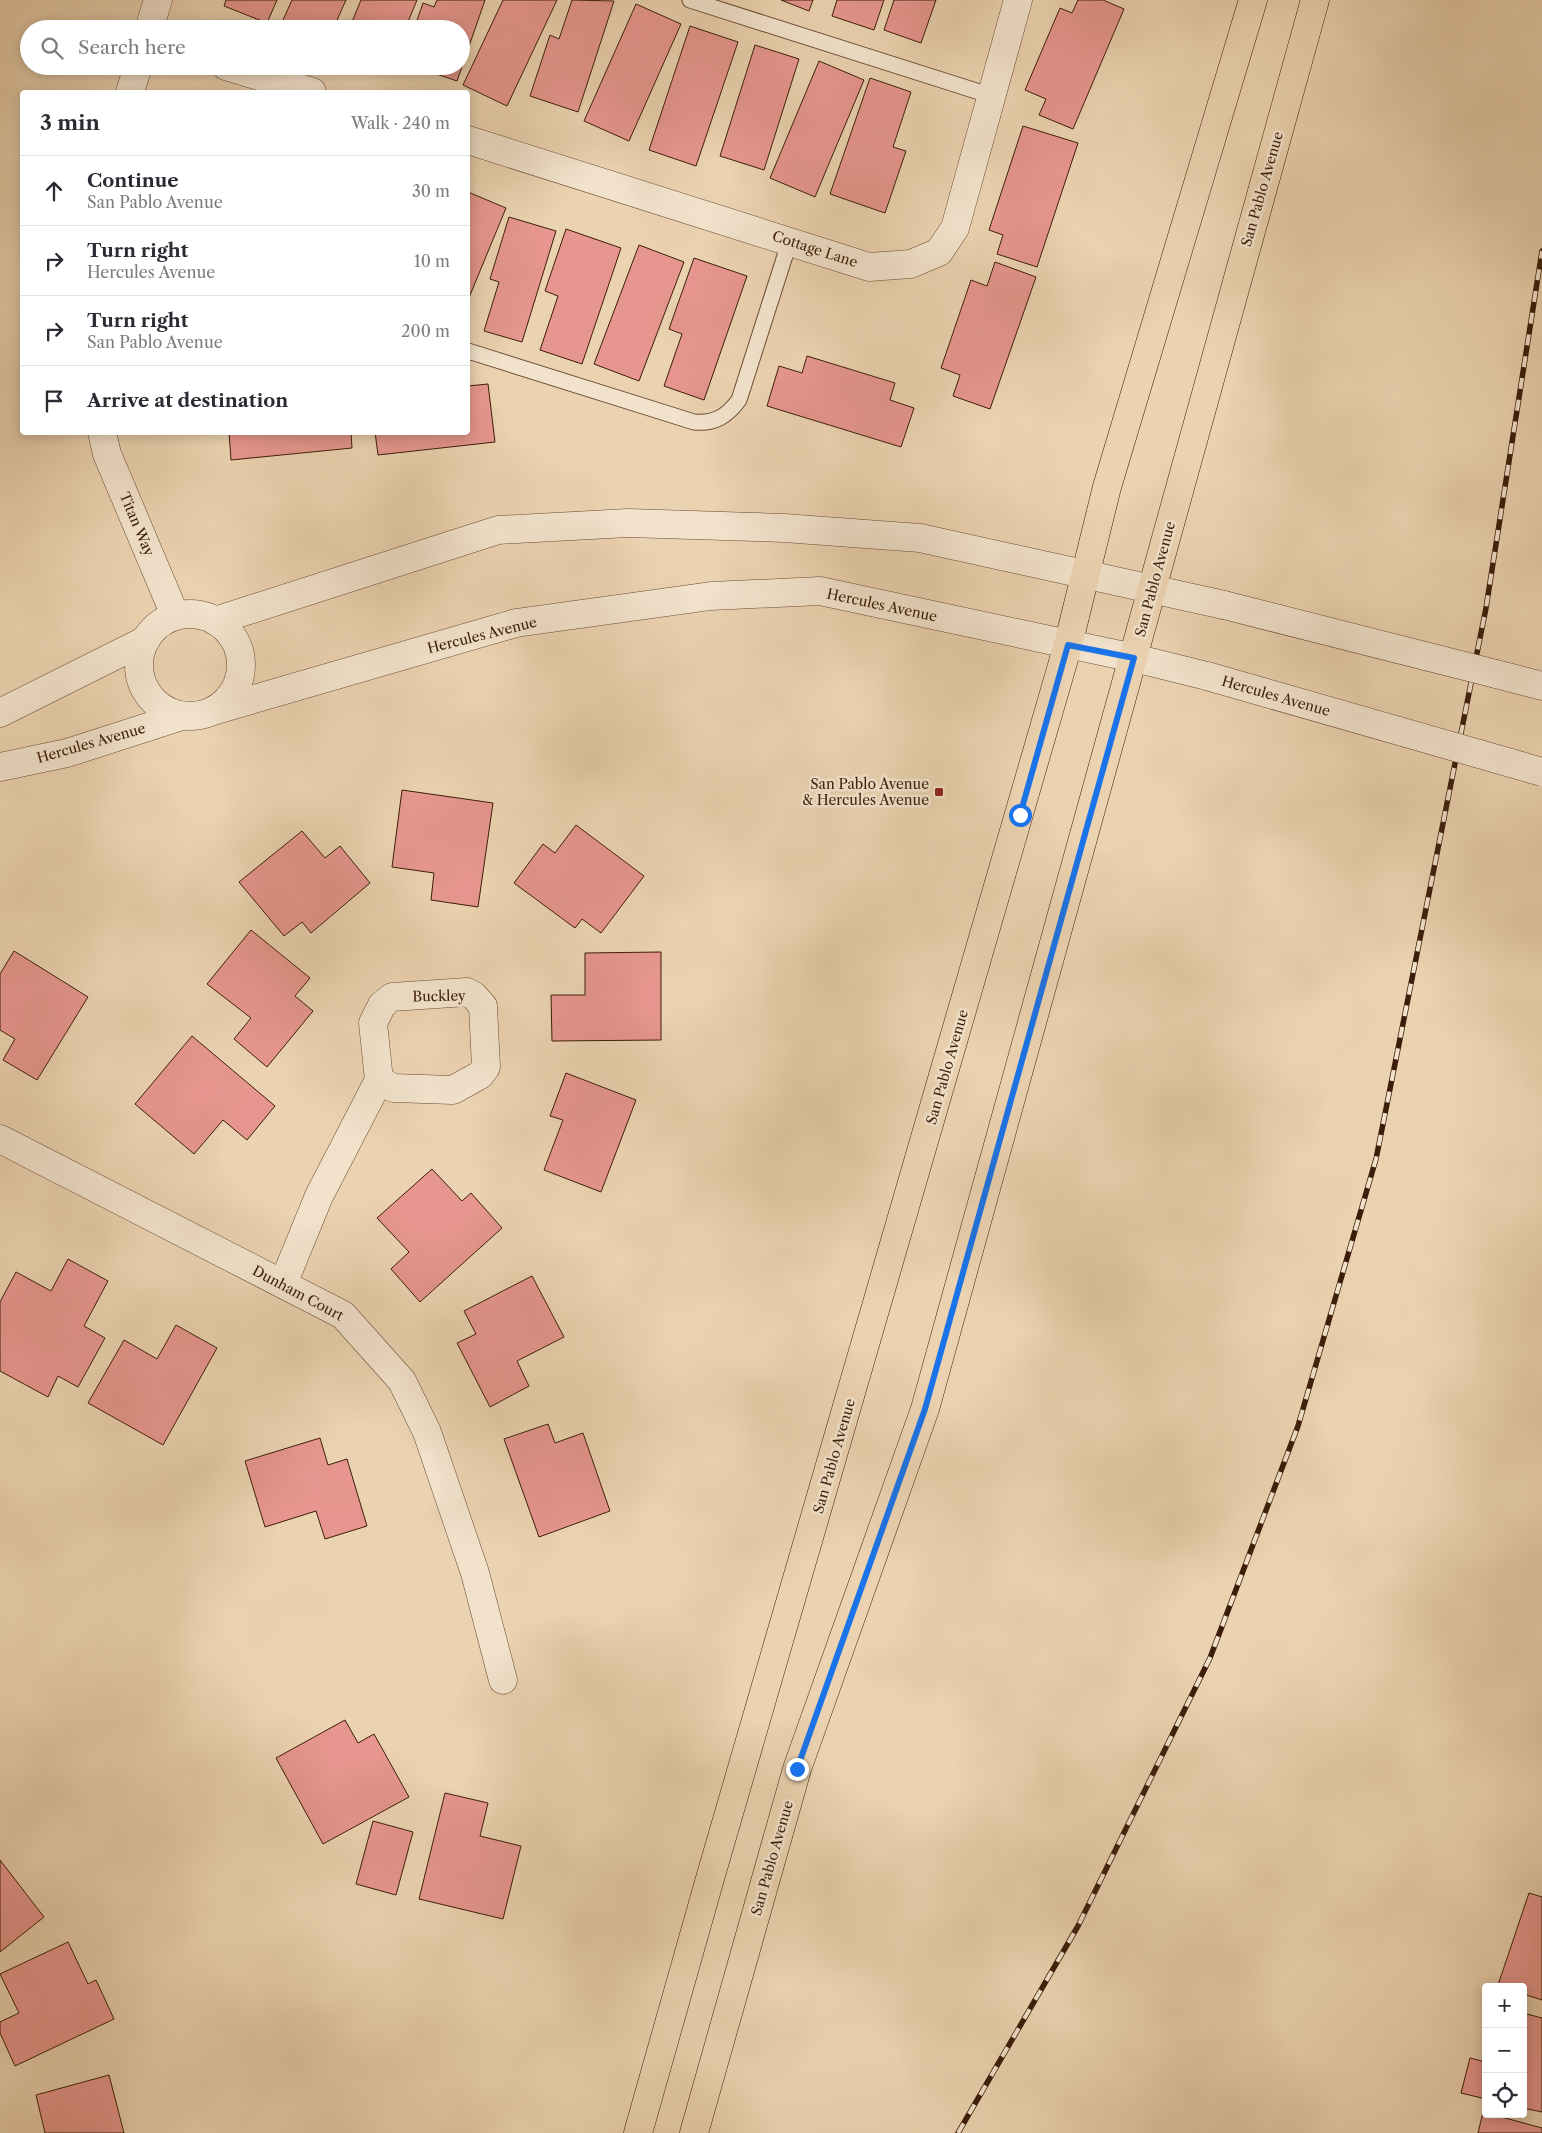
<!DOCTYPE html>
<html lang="en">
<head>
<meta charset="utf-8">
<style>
	body { margin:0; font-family:"Libre Caslon Text",serif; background:#f2f2f3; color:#2b2b33 }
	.controls { position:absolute; right:15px; bottom:15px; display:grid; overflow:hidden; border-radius:5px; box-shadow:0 2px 12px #0003 }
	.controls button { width:45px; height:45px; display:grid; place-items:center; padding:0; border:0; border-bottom:1px solid #e1e1e2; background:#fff; color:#2b2b33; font:25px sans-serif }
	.stop { position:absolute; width:15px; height:15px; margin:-11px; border:4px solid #1a73e8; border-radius:50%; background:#fff }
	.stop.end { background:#1a73e8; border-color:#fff; box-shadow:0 1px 5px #0008 }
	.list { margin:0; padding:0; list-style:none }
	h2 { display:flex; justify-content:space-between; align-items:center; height:65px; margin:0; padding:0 20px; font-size:21px }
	h2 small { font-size:16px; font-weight:400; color:#7c7c81 }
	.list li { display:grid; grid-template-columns:32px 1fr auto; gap:15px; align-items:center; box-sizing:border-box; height:70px; padding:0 20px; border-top:1px solid #e1e1e2 }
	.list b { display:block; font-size:19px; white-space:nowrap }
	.list p { margin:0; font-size:16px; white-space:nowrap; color:#7c7c81 }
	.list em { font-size:16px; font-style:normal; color:#7c7c81 }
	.icon { flex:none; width:28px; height:28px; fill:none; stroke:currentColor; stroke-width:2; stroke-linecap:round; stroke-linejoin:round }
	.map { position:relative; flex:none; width:1542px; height:2133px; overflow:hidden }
	.search { position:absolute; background:#fff; box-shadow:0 2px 12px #0003; left:20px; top:20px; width:450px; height:55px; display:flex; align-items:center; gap:12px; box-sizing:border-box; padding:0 18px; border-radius:28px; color:#7c7c81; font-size:19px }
	.panel { position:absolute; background:#fff; box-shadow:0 2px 12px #0003; left:20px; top:90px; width:450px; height:345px; border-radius:5px }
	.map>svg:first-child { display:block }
	.building { fill:#e6968e; stroke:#3c1d09 }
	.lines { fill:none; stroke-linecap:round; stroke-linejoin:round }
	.service-casing { stroke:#684a33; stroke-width:17 }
	.minor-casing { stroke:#684a33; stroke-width:29 }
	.tertiary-casing { stroke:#684a33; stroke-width:29 }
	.primary-casing { stroke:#3c1d09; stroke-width:29 }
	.service { stroke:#f2e2cc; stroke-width:15 }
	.minor { stroke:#f2e2cc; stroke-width:28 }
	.tertiary { stroke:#f2e2cc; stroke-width:28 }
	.primary { stroke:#ebd2b0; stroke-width:28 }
	.rail-casing { stroke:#3c1d09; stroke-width:5.5 }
	.rail { stroke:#f2e2cc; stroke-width:4; stroke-dasharray:11; stroke-linecap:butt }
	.tertiary-bridge-casing { stroke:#684a33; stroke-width:29; stroke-linecap:butt }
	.tertiary-bridge { stroke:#f2e2cc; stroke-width:28 }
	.route { stroke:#1a73e8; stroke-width:6 }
	.poi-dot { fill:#8f2418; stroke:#f2e2cc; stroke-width:2 }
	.labels { text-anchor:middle; stroke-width:5; stroke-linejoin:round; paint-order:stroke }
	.street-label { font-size:14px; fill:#3c1d09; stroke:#f2e2cc }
	.poi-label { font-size:14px; fill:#3c1d09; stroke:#f2e2cc; text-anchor:end }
</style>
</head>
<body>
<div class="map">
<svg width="1542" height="2133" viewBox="0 0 1542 2133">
	<rect width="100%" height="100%" fill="#ebd2b0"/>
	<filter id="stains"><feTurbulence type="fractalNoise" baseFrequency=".004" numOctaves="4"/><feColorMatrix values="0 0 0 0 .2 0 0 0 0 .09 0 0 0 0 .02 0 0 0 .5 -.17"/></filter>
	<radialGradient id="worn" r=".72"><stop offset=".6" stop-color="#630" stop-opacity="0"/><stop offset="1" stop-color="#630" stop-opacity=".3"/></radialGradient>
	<!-- building -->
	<g class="building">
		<polygon points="226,0 277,0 267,23 224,6"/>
		<polygon points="292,0 346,0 333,29 279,29"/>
		<polygon points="361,0 417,0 405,29 349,29"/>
		<polygon points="437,0 485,0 457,81 413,66 461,66 461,29 414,29 423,3 434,7"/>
		<polygon points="503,0 557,0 507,106 463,85"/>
		<polygon points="572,0 614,1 578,112 530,96 550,35 559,39"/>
		<polygon points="781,0 813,0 809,11"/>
		<polygon points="837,0 884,0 874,30 832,16"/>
		<polygon points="894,0 936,0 921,43 884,30"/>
		<polygon points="1078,0 1103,0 1124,9 1073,129 1039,115 1046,99 1025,90 1060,8 1072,13"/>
		<polygon points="636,4 681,24 629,141 584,121"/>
		<polygon points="690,26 738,42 696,166 649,150"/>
		<polygon points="755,45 799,59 764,170 720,156"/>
		<polygon points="819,61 864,80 815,197 770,178"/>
		<polygon points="870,78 911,92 893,147 906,151 885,213 830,194"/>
		<polygon points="1023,126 1078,143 1037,267 997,254 1003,235 989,230"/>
		<polygon points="468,192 506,208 468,300"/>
		<polygon points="509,217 556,231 522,342 484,331 499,282 490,279"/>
		<polygon points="566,229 621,248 582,364 540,350 558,296 545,291"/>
		<polygon points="639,245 684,262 639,381 594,364"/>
		<polygon points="694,258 747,276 704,400 664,386 682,334 669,329"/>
		<polygon points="995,262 1036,277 990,409 953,396 960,375 941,368 971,280 987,286"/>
		<polygon points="807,356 895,383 890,400 914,408 901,447 767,406 779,366 802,373"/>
		<polygon points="488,384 495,442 378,455 375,432 468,432 468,386"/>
		<polygon points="229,432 351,432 352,448 231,460"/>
		<polygon points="402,790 493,803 478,907 431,900 434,873 392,867"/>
		<polygon points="576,825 644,876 601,933 582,919 575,928 514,883 543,844 555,853"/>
		<polygon points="302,831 325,858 340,846 370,883 311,933 302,922 284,936 239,882"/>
		<polygon points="251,930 310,978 295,996 313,1011 267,1067 234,1039 251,1018 207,984"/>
		<polygon points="14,951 88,997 37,1080 3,1060 15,1039 0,1030 0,974"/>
		<polygon points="661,952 661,1040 552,1041 551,995 585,995 585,953"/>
		<polygon points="192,1036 275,1106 247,1140 223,1120 194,1154 135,1104"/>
		<polygon points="566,1073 636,1100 601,1192 544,1170 563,1120 550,1116"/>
		<polygon points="432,1169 462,1201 471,1193 502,1228 420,1302 391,1269 409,1252 377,1218"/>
		<polygon points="68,1259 108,1281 84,1326 105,1338 78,1387 58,1376 48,1397 0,1371 0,1302 16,1272 51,1291"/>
		<polygon points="532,1276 564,1337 517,1361 529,1386 490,1407 457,1343 476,1334 464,1311"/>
		<polygon points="176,1325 217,1348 163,1445 88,1403 124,1340 157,1359"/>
		<polygon points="548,1424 555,1443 583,1433 610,1511 539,1537 504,1439"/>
		<polygon points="320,1438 328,1465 347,1459 367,1526 325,1539 316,1511 265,1527 245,1461"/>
		<polygon points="345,1720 358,1743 374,1734 409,1797 323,1844 276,1758"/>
		<polygon points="445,1793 488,1803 480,1836 521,1846 503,1919 419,1899"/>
		<polygon points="373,1821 413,1832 396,1895 356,1884"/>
		<polygon points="0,1860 44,1917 0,1952"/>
		<polygon points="1529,1893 1542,1897 1542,2000 1523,1994 1523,1987 1498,1985"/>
		<polygon points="68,1942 88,1984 96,1980 114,2019 15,2066 0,2033 0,2022 19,2013 0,1974"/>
		<polygon points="1523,2013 1542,2018 1542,2112 1523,2108"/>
		<polygon points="1470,2058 1486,2062 1486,2099 1461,2093"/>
		<polygon points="109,2075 124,2133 45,2133 36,2095"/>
		<polygon points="1483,2112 1542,2128 1542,2133 1478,2133"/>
	</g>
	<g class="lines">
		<!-- service casing -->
		<g class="service-casing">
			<g id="service">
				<polyline points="690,0 992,96"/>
				<path d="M468 351 694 422C715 424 727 416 739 400L790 240"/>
			</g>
		</g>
		<!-- minor casing -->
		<g class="minor-casing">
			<g id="minor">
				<polyline points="149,29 158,0"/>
				<polyline points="226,66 312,92"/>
				<polyline points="130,92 138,66"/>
				<polyline points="468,140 869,267 911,264 939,252 955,228 1018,0"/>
				<polyline points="102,432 107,454 175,615"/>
				<polyline points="0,1139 343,1315 402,1381 427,1432 475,1573 503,1680"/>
				<polyline points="283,1284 319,1196 379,1080 373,1023 382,1005 392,997 467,992 474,996 483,1006 486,1067 480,1075 453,1090 393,1088 379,1080"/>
			</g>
		</g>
		<!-- tertiary casing -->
		<g class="tertiary-casing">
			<g id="tertiary">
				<circle cx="190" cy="665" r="51"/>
				<polyline points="215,621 498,530 628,523 784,528 920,538 1224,605"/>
				<polyline points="1496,674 1542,686"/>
				<polyline points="216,710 516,623 711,596 820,591 1134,658 1207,676"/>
				<polyline points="0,713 146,640"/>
				<polyline points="0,767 67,753 182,716"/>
			</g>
		</g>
		<!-- primary casing -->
		<g class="primary-casing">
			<g id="primary">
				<polyline points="638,2133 711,1875 1068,645 1107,487 1253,0"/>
				<polyline points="694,2133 797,1769 925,1409 1315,0"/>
			</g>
		</g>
		<!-- service -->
		<use href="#service" class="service"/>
		<!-- minor -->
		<use href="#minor" class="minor"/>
		<!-- tertiary -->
		<use href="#tertiary" class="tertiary"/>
		<!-- primary -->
		<use href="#primary" class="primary"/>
		<!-- rail casing -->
		<g class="rail-casing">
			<polyline id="rail" points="958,2133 1078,1926 1210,1658 1298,1426 1376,1159 1486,608 1542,251"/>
		</g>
		<!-- rail -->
		<use href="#rail" class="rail"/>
		<!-- tertiary-bridge casing -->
		<g class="tertiary-bridge-casing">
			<g id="tertiary-bridge">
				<polyline points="1224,605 1496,674"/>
				<polyline points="1207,676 1542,772"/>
			</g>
		</g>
		<!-- tertiary-bridge -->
		<use href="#tertiary-bridge" class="tertiary-bridge"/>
	</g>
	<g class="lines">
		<!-- route -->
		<polyline class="route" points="797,1769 925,1409 1134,658 1068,645 1020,815"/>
	</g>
	<!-- markers -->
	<rect class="poi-dot" x="934" y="787" width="10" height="10" rx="2.5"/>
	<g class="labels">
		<!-- street labels -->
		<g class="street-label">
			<text transform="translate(1262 189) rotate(-74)" y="5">San Pablo Avenue</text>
			<text transform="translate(815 249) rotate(18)" y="5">Cottage Lane</text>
			<text transform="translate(137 524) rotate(67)" y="5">Titan Way</text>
			<text transform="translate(1155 579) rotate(-75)" y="5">San Pablo Avenue</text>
			<text transform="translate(882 605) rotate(12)" y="5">Hercules Avenue</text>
			<text transform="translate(482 635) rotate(-14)" y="5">Hercules Avenue</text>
			<text transform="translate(1276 696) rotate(16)" y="5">Hercules Avenue</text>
			<text transform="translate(91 743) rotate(-16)" y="5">Hercules Avenue</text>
			<text transform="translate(439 996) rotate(-1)" y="5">Buckley</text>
			<text transform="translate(947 1067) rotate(-74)" y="5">San Pablo Avenue</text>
			<text transform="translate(298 1293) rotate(28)" y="5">Dunham Court</text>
			<text transform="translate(834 1456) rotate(-74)" y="5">San Pablo Avenue</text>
			<text transform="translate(772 1858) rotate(-74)" y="5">San Pablo Avenue</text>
		</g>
		<!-- poi labels -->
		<g class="poi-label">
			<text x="929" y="789">San Pablo Avenue<tspan x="929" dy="16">&amp; Hercules Avenue</tspan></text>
		</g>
	</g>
	<rect width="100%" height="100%" filter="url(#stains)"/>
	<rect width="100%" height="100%" fill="url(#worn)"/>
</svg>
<div class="controls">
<button>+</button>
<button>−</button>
<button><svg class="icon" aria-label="locate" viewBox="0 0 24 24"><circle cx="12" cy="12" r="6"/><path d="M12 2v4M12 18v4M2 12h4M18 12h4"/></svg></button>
</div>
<div class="stop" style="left:1020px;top:815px"></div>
<div class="stop end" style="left:797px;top:1769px"></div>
<div class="search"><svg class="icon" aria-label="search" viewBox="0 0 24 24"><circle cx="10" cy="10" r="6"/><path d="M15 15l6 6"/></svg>Search here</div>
<section class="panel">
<h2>3 min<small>Walk · 240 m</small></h2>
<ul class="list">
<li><svg class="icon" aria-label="ahead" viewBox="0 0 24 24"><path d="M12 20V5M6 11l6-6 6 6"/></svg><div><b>Continue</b><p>San Pablo Avenue</p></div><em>30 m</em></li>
<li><svg class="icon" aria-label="right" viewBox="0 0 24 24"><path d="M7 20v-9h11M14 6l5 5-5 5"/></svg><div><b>Turn right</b><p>Hercules Avenue</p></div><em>10 m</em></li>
<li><svg class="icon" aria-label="right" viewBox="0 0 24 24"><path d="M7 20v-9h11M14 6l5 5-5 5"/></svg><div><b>Turn right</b><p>San Pablo Avenue</p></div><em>200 m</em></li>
<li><svg class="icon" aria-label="arrive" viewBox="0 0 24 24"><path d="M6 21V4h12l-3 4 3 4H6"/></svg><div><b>Arrive at destination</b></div></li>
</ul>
</section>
</div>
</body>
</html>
